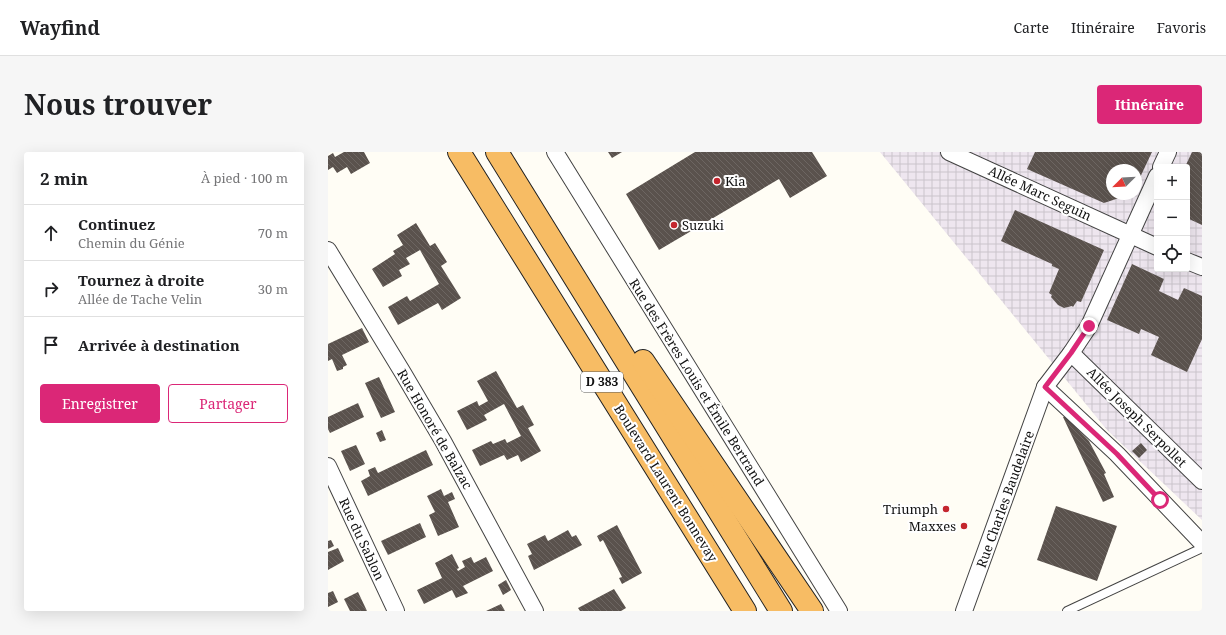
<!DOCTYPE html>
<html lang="fr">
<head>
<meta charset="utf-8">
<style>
	body { margin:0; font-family:"Noto Serif",serif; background:#f6f6f6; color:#202124 }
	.controls { position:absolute; right:12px; top:12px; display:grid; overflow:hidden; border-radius:4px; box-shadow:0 4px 16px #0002 }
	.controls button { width:36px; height:36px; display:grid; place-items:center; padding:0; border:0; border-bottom:1px solid #e0e0e0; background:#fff; color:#202124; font:20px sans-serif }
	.compass { position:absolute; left:778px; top:12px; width:36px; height:36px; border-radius:50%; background:#fff; box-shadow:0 4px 16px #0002; rotate:246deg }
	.stop { position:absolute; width:12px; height:12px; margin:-9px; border:3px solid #db2777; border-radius:50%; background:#fff }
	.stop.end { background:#db2777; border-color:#fff; box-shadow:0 1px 4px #0008 }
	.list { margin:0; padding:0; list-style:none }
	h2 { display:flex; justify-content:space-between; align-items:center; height:52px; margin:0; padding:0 16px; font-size:17px }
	h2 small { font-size:13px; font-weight:400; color:#757577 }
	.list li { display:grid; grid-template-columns:26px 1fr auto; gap:12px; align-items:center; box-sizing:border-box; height:56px; padding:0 16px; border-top:1px solid #e0e0e0 }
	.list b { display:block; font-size:15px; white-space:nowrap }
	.list p { margin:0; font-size:13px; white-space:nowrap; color:#757577 }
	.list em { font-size:13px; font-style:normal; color:#757577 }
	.actions { display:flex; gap:8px; padding:12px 16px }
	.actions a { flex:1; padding:9px 0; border:1px solid #db2777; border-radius:4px; text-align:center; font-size:14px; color:#db2777 }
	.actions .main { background:#db2777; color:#fff }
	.icon { flex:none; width:22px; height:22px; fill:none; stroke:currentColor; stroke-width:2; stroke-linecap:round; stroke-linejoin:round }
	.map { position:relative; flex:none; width:874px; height:459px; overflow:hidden; border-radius:4px }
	header { display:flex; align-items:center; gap:24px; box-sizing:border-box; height:56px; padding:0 20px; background:#fff; border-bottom:1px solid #e0e0e0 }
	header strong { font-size:19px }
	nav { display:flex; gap:22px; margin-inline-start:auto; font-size:14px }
	.intro { display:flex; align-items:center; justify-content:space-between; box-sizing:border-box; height:96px; padding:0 24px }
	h1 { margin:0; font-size:28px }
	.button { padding:10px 18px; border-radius:4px; background:#db2777; color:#fff; font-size:14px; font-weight:700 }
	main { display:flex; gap:24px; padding:0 24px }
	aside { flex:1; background:#fff; border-radius:4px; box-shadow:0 4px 16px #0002 }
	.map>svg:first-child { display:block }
	.industrial { fill:url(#industrial-grid); fill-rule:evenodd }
	.building { fill:url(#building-back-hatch) }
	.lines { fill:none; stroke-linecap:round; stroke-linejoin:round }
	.service-casing { stroke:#444; stroke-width:10 }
	.minor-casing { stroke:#444; stroke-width:18 }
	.trunk-casing { stroke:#222; stroke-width:24 }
	.service { stroke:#fff; stroke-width:8 }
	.minor { stroke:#fff; stroke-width:16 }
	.trunk { stroke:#f7bc64; stroke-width:22 }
	.route { stroke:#db2777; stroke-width:5 }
	.poi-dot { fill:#c4262e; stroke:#fff; stroke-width:1.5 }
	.labels { text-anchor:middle; stroke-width:4; stroke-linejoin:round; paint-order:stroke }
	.shield { fill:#fff; stroke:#585858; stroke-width:1 }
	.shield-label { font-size:12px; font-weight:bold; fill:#111 }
	.poi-label { font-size:13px; fill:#111; stroke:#fff; text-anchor:start }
	.street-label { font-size:13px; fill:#111; stroke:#fff }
</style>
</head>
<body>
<header>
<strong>Wayfind</strong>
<nav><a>Carte</a><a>Itinéraire</a><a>Favoris</a></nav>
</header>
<div class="intro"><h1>Nous trouver</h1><a class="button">Itinéraire</a></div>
<main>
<aside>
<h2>2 min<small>À pied · 100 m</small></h2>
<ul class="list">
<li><svg class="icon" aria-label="ahead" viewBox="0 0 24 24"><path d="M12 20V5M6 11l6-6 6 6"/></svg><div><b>Continuez</b><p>Chemin du Génie</p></div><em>70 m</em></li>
<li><svg class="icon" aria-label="right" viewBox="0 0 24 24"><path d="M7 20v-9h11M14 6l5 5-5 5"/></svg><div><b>Tournez à droite</b><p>Allée de Tache Velin</p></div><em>30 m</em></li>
<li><svg class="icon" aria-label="arrive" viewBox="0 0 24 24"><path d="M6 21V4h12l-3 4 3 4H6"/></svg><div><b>Arrivée à destination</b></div></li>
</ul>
<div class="actions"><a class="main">Enregistrer</a><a>Partager</a></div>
</aside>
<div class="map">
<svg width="874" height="459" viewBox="0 0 874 459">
	<defs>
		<pattern id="industrial-grid" width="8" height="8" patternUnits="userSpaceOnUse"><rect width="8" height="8" fill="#eee6ef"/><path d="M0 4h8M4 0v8" fill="none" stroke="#cbc4cc"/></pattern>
		<pattern id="building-back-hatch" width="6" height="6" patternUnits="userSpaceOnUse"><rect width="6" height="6" fill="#5a524d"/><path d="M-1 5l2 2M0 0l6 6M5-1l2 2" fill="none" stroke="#6d6662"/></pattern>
	</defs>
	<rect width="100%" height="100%" fill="#fffdf5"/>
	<!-- industrial -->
	<path class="industrial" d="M552 0H874V368L779 278ZM829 15H859V117H829ZM784 18H808V42H784Z"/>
	<!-- building -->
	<g class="building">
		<polygon points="16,0 36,0 42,11 23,22 19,15 9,21 5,15 0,18 0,4 5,1 7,5"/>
		<polygon points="280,0 294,0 284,6"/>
		<polygon points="367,0 484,0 499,24 462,46 451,27 331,98 298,42"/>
		<polygon points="707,0 824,0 808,34 808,18 784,18 784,42 803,42 776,51 699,17"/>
		<polygon points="864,0 874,0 874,73 859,66 859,15 857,15"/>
		<polygon points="687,58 776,98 753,150 749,149 745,155 744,154 736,156 730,153 723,145 724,143 721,141 731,117 724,114 724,112 673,89"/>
		<polygon points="88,71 102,94 107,91 119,110 113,114 133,146 114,158 110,151 70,173 60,155 79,144 82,149 111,132 92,98 78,106 82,112 71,118 74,124 55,135 44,117 67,102 65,99 75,93 69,83"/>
		<polygon points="804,112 836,127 831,139 850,148 856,136 874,144 874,187 859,220 823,203 831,185 813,177 811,182 779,168"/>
		<polygon points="34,176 41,190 14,203 19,213 15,215 15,217 9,219 4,207 0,209 0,192"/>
		<polygon points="168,219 189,256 195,253 206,273 200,276 213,299 193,310 190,303 179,308 176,303 152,314 144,298 163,289 165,292 177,287 179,291 193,284 176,252 156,263 159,268 139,278 129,259 149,249 151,254 160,249 149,229"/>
		<polygon points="51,225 67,260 53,266 37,231"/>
		<polygon points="30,251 36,265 2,281 0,277 0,265"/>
		<polygon points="737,264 761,289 778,321 776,322 786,345 775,350 735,265"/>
		<polygon points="54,278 58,288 52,290 48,281"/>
		<polygon points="813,291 819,298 811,306 804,299"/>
		<polygon points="28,293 37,312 22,319 13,299"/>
		<polygon points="98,298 105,313 40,344 33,329 42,324 40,318 47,315 50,321"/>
		<polygon points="113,337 116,344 124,340 127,347 120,350 131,375 110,384 101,363 107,360 99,344"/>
		<polygon points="728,354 789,374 769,429 709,408"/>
		<polygon points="92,371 98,385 60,403 53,389"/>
		<polygon points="289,373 314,421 294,432 291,426 294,425 275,388 272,390 269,384"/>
		<polygon points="240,378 244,385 248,383 254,393 206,418 200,404 204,402 199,392 217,383 220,389"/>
		<polygon points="3,388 6,394 0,397 0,389"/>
		<polygon points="10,396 16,409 0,418 0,400"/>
		<polygon points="124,402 131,416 129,417 130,419 137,415 134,409 143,405 146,411 158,405 165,419 135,434 140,441 128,446 124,438 96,452 89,438 114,426 107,411"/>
		<polygon points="178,428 183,438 175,443 170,433"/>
		<polygon points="286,437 298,456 293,459 252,459 250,456"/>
		<polygon points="5,439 10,450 0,455 0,441"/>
		<polygon points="30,440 39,459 22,459 16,447"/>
		<polygon points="173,452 177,459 158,459"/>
	</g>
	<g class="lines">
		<!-- service casing -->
		<g class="service-casing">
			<polyline id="service" points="739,459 874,396"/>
		</g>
		<!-- minor casing -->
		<g class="minor-casing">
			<g id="minor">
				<polyline points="227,0 511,459"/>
				<polyline points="621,0 829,95"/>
				<polyline points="833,15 840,0"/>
				<polyline points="0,98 75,221 115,289 207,459"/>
				<polyline points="859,109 874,115"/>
				<polyline points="743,201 874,329"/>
				<polyline points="717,235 789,302 874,391"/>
				<polyline points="0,314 68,459"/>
				<polyline points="636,459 717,235 743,201 761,174 829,24"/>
			</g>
		</g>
		<!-- trunk casing -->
		<g class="trunk-casing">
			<g id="trunk">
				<polyline points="131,0 417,459"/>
				<polyline points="169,0 453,459"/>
				<polyline points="315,209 484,459"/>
			</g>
		</g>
		<!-- service -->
		<use href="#service" class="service"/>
		<!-- minor -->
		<use href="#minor" class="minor"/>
		<!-- trunk -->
		<use href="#trunk" class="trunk"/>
	</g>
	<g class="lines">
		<!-- route -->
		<polyline class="route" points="761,174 743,201 717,235 789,302 832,348"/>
	</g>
	<!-- markers -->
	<g class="poi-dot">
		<circle cx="389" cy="29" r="4"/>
		<circle cx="346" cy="73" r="4"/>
		<circle cx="618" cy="357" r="4"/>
		<circle cx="636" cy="374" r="4"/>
	</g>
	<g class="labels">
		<!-- shield labels -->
		<rect class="shield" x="253" y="220" width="42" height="20" rx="3"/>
		<g class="shield-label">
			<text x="274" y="234">D 383</text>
		</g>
		<!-- poi labels -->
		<g class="poi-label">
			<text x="397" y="34">Kia</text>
			<text x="354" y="78">Suzuki</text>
			<text x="610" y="362" text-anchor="end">Triumph</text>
			<text x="628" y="379" text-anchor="end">Maxxes</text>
		</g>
		<!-- street labels -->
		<g class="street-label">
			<text transform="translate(712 41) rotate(25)" y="5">Allée Marc Seguin</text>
			<text transform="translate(369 230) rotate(58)" y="5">Rue des Frères Louis et Émile Bertrand</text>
			<text transform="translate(809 265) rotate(45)" y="5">Allée Joseph Serpollet</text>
			<text transform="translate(107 277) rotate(60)" y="5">Rue Honoré de Balzac</text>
			<text transform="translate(338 331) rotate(58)" y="5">Boulevard Laurent Bonnevay</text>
			<text transform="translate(677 347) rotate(-70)" y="5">Rue Charles Baudelaire</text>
			<text transform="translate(34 387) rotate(65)" y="5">Rue du Sablon</text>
		</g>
	</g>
</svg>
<div class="controls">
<button>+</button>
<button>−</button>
<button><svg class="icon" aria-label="locate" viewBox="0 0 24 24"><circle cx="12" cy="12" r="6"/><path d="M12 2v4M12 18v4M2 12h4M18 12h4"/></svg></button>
</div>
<svg class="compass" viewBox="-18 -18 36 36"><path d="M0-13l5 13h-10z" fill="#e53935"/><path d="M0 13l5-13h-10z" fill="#757577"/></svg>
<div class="stop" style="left:832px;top:348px"></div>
<div class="stop end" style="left:761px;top:174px"></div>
</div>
</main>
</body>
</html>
